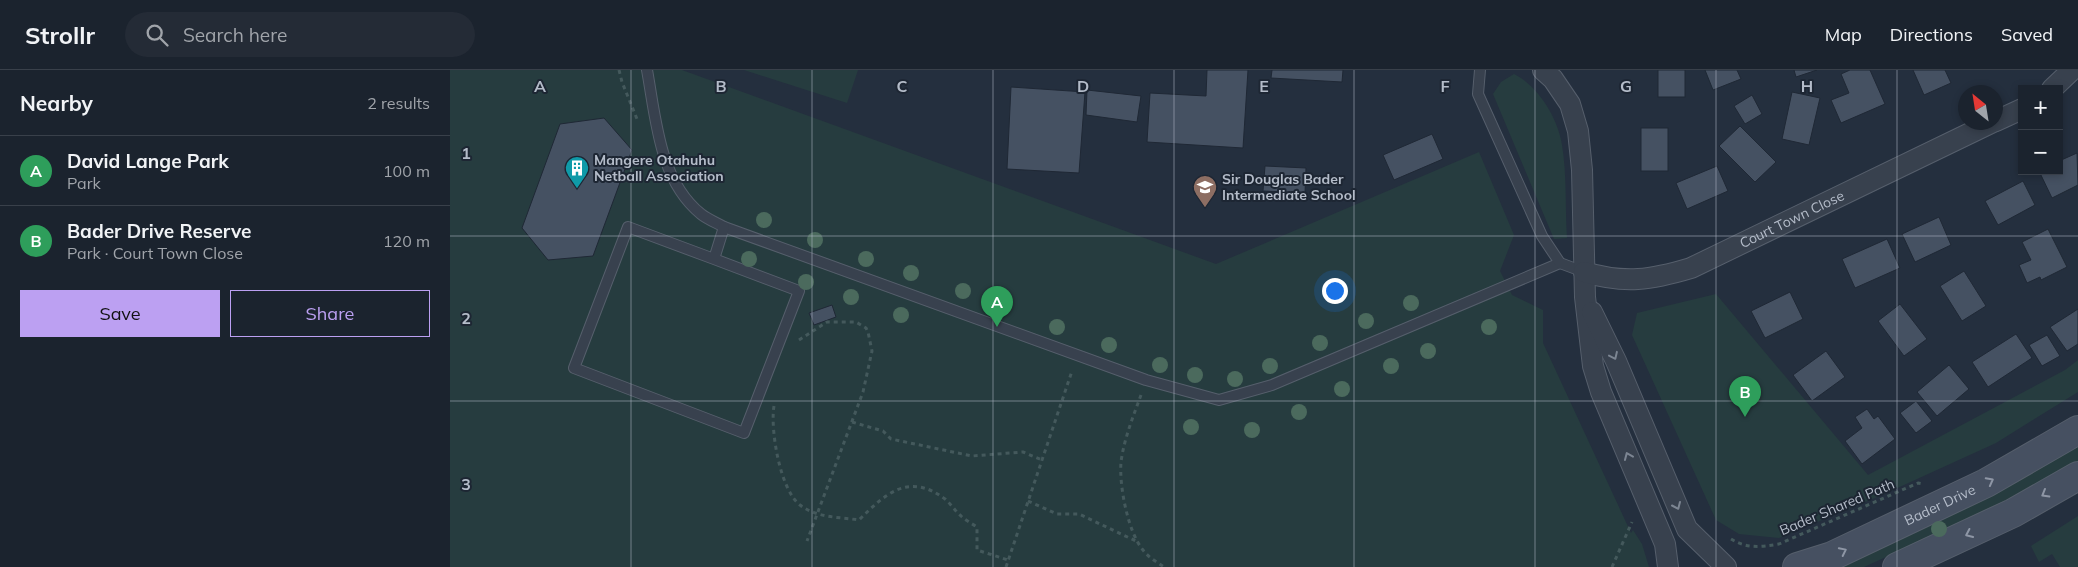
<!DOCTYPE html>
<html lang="en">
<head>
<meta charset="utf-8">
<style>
	body { margin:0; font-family:Mulish,sans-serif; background:#242b36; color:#f1f3f6 }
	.controls { position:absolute; right:15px; top:15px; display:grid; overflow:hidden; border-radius:0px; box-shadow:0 2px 8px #0003 }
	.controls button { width:45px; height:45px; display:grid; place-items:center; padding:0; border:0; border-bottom:1px solid #39404a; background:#1b232e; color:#f1f3f6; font:25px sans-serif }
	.compass { position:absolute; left:1508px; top:15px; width:45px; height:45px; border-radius:50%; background:#1b232e; box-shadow:0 2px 8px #0003; rotate:330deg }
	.you { position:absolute; left:884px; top:220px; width:18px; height:18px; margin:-12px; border:4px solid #fff; border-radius:50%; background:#1a73e8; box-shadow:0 0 0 8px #1a73e833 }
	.badge { display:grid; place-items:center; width:32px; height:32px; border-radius:50%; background:#bca0f2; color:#fff; font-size:16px; font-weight:700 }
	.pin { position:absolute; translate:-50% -41px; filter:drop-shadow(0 1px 2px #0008) }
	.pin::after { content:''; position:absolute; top:26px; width:18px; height:15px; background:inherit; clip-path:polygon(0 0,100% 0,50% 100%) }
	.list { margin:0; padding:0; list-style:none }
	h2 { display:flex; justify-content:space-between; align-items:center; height:65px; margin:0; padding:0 20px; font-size:21px }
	h2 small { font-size:16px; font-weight:400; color:#a0a4aa }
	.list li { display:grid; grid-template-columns:32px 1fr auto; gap:15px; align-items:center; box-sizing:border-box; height:70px; padding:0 20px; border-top:1px solid #39404a }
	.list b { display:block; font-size:19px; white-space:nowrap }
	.list p { margin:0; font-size:16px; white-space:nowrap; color:#a0a4aa }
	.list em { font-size:16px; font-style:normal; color:#a0a4aa }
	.actions { display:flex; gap:10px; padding:15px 20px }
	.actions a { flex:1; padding:11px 0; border:1px solid #bca0f2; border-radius:0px; text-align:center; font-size:18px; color:#bca0f2 }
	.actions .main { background:#bca0f2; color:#111 }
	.icon { flex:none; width:28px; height:28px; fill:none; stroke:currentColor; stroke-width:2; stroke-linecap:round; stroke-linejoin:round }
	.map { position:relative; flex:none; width:1628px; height:497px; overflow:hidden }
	header { display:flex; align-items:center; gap:30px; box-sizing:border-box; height:70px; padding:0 25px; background:#1b232e; border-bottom:1px solid #39404a }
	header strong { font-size:24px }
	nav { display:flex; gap:28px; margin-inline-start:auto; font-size:18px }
	.search { width:350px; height:45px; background:#242b36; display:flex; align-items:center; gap:12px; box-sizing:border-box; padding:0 18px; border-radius:28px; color:#a0a4aa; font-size:19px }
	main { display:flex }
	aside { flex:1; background:#1b232e }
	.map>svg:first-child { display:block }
	.green { fill:#263c3f }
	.building { fill:#455162; stroke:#1f2835 }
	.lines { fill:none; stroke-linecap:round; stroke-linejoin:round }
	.service-casing { stroke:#565f6c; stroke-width:12 }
	.minor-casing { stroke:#565f6c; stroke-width:22 }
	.secondary-casing { stroke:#565f6c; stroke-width:30 }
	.path { stroke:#44595c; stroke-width:3; stroke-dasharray:4 4; stroke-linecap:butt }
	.service { stroke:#38414e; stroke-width:10 }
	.minor { stroke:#38414e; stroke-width:20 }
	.secondary { stroke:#465061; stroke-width:28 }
	.tree { fill:#4b6a5d }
	.oneway { stroke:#7c8592 }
	.oneway2 { stroke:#8e96a5 }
	.grid { fill:none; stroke:#b4bcc9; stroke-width:1; stroke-opacity:0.55 }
	.labels { text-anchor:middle; stroke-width:4; stroke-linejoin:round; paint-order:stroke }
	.poi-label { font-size:14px; font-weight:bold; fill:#b4bcc9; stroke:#1d2633; text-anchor:start }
	.street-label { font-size:14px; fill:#b4bcc9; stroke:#1d2633 }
	.grid-label { font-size:16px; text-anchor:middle; font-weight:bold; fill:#b4bcc9; stroke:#1d2633; stroke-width:4; stroke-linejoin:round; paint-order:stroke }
</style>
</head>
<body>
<header>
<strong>Strollr</strong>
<div class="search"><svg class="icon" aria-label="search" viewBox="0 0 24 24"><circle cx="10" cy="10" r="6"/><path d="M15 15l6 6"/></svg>Search here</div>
<nav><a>Map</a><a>Directions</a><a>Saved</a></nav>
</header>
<main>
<aside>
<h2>Nearby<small>2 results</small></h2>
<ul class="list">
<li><span class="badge" style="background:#2e9e5b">A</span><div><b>David Lange Park</b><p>Park</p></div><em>100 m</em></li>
<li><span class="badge" style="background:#2e9e5b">B</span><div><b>Bader Drive Reserve</b><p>Park · Court Town Close</p></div><em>120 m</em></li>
</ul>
<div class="actions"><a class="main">Save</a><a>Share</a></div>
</aside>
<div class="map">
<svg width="1628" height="497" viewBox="0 0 1628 497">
	<rect width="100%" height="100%" fill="#242f3e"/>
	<!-- green -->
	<g class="green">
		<polygon points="0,0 232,0 766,194 1029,82 1064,165 1050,201 1062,225 1093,240 1093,273 1181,463 1183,460 1192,474 1199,497 0,497"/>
		<polygon points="294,0 408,0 397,33"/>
		<path d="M1064 4C1088 16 1108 48 1112 75 1117 105 1115 137 1117 168L1104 169 1043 24 1051 12Z"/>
		<polygon points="1266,224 1418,405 1615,300 1628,290 1628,322 1546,373 1432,425 1329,468 1289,464 1266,450 1182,265 1187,243"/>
		<polygon points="1628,377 1628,391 1550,435 1414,497 1379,497 1584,401"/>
		<polygon points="1628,446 1628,497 1610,497 1602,484 1589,492 1581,476"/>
	</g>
	<!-- building -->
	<g class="building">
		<polygon points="757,0 798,0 793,78 697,72 700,23 756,26"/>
		<polygon points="822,0 893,0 892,12 821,8"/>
		<rect x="1208" y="0" width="27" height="27"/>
		<polygon points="1255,0 1287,0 1291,9 1263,20"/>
		<polygon points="1344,0 1367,0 1346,7"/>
		<polygon points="1400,0 1420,0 1435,34 1391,53 1381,30 1399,23 1391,4"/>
		<polygon points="1463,0 1495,0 1501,13 1474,25"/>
		<polygon points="561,17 635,22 629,103 557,99"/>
		<polygon points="637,20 691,26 687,52 636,45"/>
		<polygon points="1342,22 1370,28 1359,75 1332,69"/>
		<polygon points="1302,25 1312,44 1295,54 1284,36"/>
		<polygon points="154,48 182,80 143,186 98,190 72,158 110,54"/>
		<polygon points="1290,56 1326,92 1305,112 1269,76"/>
		<rect x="1191" y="58" width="27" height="43"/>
		<polygon points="982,64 993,89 944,110 933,85"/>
		<polygon points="1627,83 1628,115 1602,128 1589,101 1609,101 1609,91"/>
		<polygon points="815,96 856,98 855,123 813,121"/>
		<polygon points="1267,96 1278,121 1237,139 1226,113"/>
		<polygon points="1573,111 1585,135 1548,155 1535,131"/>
		<polygon points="1489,147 1501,175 1465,192 1452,164"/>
		<polygon points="1598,159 1617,197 1591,210 1590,207 1577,213 1569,195 1581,190 1572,172"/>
		<polygon points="1437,169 1450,198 1405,218 1392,189"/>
		<polygon points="1514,201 1536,236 1512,251 1490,216"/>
		<polygon points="1340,222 1353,249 1315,268 1301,241"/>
		<polygon points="1450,234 1477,269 1454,286 1428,251"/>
		<polygon points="382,235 386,247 364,255 359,243"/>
		<polygon points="1628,239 1628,274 1617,281 1600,257"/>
		<polygon points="1566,264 1582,288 1538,317 1522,292"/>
		<polygon points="1597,265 1610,286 1592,296 1579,275"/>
		<polygon points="1376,281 1395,307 1362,331 1343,305"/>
		<polygon points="1499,295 1519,319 1487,346 1467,322"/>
		<polygon points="1466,331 1482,351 1466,363 1450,343"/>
		<polygon points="1417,339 1424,349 1428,346 1445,369 1412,394 1395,371 1412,358 1405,347"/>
	</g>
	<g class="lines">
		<!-- service casing -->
		<g class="service-casing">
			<g id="service">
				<path d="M197 0C206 49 209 110 251 144 257 149 267 153 274 157L696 310 769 330 822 315 1110 193"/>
				<polyline points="1030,0 1028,24 1092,166 1110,193 1134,202"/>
				<polyline points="264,189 178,157 124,298 294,363 349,221 264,189 274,157"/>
			</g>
		</g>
		<!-- minor casing -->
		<g class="minor-casing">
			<g id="minor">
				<polyline points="1093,0 1103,9 1120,34 1128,61 1132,100 1135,227 1143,296 1151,322 1215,474 1218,497"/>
				<polyline points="1602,19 1622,0"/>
				<polyline points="1546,51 1572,39"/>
				<path id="s1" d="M1134 202C1175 214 1201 210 1241 198L1543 52"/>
				<polyline points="1142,242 1166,291 1237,459 1276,497"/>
			</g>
		</g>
		<!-- secondary casing -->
		<g class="secondary-casing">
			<g id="secondary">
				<path id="s2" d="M1347 497 1382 486 1536 413 1628 360"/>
				<polyline points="1447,497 1563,443 1628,406"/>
			</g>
		</g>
		<!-- path -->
		<g class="path">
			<polyline points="169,0 172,12 187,49"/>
			<polyline points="349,270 377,252 406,252 416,258 418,262 422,281 413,322 357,471"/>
			<path d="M691 325C683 347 674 369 671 392 669 416 678 462 693 480 699 488 707 492 714 497"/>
			<path d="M324 336C320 359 330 420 350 435 367 448 389 447 409 450 436 423 459 402 495 429 501 434 505 441 511 446 515 450 521 453 527 457V480L558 490"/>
			<polyline points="402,352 433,361 441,369 522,386 573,382 592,390"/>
			<polyline points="578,431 607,444 629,444 688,472"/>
			<path d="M1281 469C1297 479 1311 477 1329 474L1468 413 1473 414"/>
			<polyline points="556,497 622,301"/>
			<polyline points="1162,497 1182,452"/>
		</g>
		<!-- service -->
		<use href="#service" class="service"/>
		<!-- minor -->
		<use href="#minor" class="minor"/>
		<!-- secondary -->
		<use href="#secondary" class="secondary"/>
	</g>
	<!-- trees -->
	<g class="tree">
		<circle cx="314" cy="150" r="8"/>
		<circle cx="365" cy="170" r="8"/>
		<circle cx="299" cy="189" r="8"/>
		<circle cx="416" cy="189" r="8"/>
		<circle cx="461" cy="203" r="8"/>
		<circle cx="356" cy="212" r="8"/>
		<circle cx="513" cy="221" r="8"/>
		<circle cx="401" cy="227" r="8"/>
		<circle cx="961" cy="233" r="8"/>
		<circle cx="451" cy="245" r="8"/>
		<circle cx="916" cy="251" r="8"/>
		<circle cx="607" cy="257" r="8"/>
		<circle cx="1039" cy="257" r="8"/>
		<circle cx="870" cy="273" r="8"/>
		<circle cx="659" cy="275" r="8"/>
		<circle cx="978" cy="281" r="8"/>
		<circle cx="710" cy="295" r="8"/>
		<circle cx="820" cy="296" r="8"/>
		<circle cx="941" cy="296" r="8"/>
		<circle cx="745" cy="305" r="8"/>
		<circle cx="785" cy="309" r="8"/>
		<circle cx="892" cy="319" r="8"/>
		<circle cx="849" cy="342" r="8"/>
		<circle cx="741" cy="357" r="8"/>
		<circle cx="802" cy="360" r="8"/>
		<circle cx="1489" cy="459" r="8"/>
	</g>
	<!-- one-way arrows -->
	<defs><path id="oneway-chevron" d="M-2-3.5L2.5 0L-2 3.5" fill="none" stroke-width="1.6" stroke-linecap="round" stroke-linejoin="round" transform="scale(1.25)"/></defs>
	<g class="oneway">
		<use href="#oneway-chevron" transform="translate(1164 286) rotate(65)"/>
		<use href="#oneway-chevron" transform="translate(1178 386) rotate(-113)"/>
		<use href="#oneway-chevron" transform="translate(1227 436) rotate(66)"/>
	</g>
	<g class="oneway2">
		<use href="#oneway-chevron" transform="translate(1540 411) rotate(-28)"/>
		<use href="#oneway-chevron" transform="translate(1595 424) rotate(150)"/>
		<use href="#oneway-chevron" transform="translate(1519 464) rotate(155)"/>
		<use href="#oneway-chevron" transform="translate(1393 481) rotate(-26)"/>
	</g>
	<!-- grid -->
	<path class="grid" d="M181 0V497M362 0V497M543 0V497M724 0V497M904 0V497M1085 0V497M1266 0V497M1447 0V497M0 166H1628M0 331H1628"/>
	<!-- icons -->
	<defs>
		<g id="building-pin" transform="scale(1.25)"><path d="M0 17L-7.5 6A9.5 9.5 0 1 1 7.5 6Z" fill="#0f9aa8" stroke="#1d2633"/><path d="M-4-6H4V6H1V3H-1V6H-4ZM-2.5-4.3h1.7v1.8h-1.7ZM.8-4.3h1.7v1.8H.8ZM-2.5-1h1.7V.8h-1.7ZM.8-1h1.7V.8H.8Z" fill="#fff"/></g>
		<g id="school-pin" transform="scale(1.25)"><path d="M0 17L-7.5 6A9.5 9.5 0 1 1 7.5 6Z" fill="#8d6e63" stroke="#1d2633"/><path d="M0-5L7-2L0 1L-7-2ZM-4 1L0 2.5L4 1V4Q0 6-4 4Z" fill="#fff"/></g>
	</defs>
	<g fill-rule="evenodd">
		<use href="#building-pin" x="127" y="98"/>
		<use href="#school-pin" x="755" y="117"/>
	</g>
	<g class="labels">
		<!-- poi labels -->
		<g class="poi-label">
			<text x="144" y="95">Mangere Otahuhu<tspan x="144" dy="16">Netball Association</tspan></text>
			<text x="772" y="114">Sir Douglas Bader<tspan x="772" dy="16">Intermediate School</tspan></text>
		</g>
		<!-- street labels -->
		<g class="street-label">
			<text dy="5" stroke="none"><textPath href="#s1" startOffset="221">Court Town Close</textPath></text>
			<text dy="5" stroke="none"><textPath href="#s2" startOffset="156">Bader Drive</textPath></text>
			<text transform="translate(1387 437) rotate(-23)" y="5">Bader Shared Path</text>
		</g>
	</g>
	<g class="grid-label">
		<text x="90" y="22">A</text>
		<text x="271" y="22">B</text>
		<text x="452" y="22">C</text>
		<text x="633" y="22">D</text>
		<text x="814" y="22">E</text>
		<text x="995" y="22">F</text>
		<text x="1176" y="22">G</text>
		<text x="1357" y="22">H</text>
		<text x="16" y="89">1</text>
		<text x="16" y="254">2</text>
		<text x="16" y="420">3</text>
	</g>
</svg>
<div class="controls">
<button>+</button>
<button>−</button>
</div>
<svg class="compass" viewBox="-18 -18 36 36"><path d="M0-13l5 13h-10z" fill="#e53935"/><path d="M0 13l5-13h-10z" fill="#a0a4aa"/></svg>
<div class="you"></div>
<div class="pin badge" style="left:547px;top:257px;background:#2e9e5b">A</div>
<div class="pin badge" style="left:1295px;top:347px;background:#2e9e5b">B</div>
</div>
</main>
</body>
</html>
